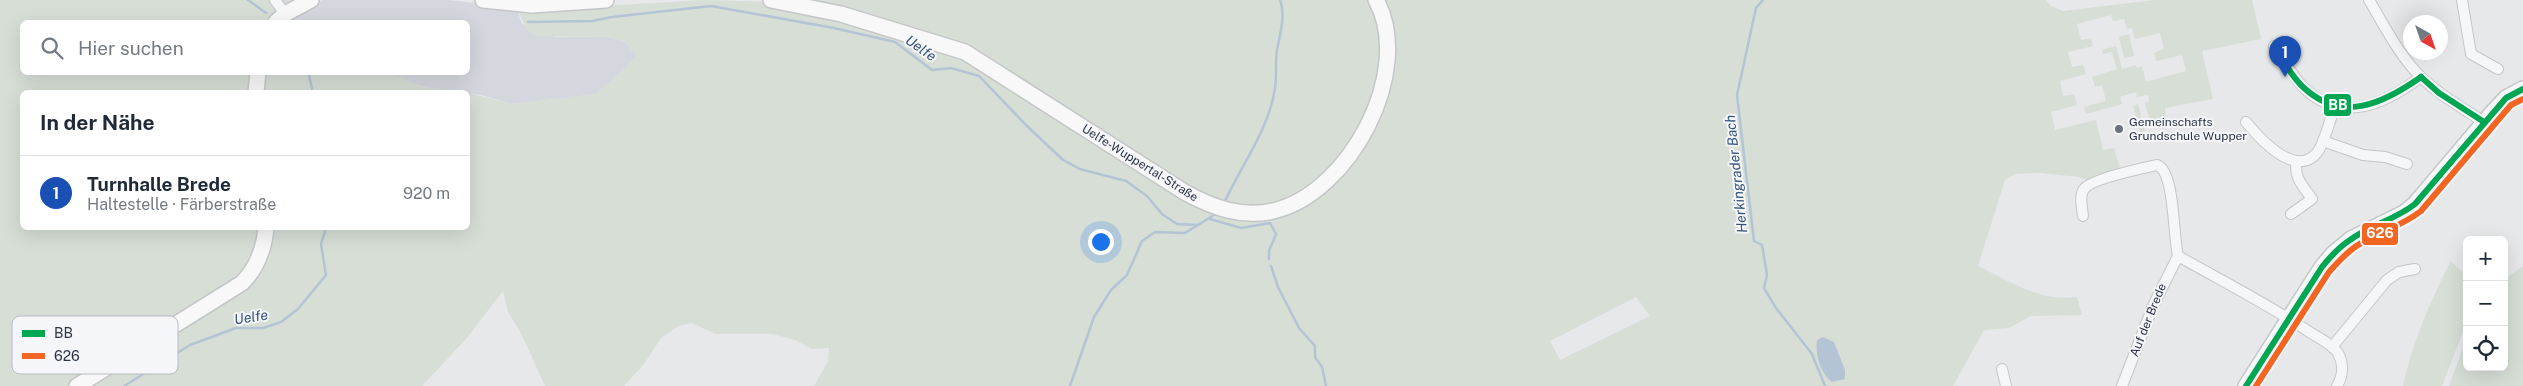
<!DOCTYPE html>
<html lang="de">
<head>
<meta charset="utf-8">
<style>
	body { margin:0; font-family:"Public Sans",sans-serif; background:#f2f2f3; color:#1f2937 }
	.controls { position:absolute; right:15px; bottom:15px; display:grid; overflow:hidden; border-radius:8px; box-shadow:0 5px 20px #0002 }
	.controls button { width:45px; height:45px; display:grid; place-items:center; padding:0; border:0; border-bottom:1px solid #e0e1e3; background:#fff; color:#1f2937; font:25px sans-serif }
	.compass { position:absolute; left:2403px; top:15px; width:45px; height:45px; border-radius:50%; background:#fff; box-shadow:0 5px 20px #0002; rotate:140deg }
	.you { position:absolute; left:1100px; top:241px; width:18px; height:18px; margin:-12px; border:4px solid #fff; border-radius:50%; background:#1a73e8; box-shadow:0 0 0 8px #1a73e833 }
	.badge { display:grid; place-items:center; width:32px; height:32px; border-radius:50%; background:#7c3aed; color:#fff; font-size:16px; font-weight:700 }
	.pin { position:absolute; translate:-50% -41px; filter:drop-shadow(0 1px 2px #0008) }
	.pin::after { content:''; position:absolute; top:26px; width:18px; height:15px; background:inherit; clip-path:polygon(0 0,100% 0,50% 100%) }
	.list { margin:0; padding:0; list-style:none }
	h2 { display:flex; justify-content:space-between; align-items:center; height:65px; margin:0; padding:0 20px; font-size:21px }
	h2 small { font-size:16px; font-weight:400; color:#747a83 }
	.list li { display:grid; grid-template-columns:32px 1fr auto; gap:15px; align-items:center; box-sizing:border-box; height:75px; padding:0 20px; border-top:1px solid #e0e1e3 }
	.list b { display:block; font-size:19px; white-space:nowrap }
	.list p { margin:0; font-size:16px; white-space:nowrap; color:#747a83 }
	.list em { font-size:16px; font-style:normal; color:#747a83 }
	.icon { flex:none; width:28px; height:28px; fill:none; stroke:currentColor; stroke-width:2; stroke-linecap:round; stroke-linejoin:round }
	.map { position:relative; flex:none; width:2523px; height:386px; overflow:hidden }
	.search { position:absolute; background:#fff; box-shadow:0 5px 20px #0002; left:20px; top:20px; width:450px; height:55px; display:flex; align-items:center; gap:12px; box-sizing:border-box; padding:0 18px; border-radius:8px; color:#747a83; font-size:19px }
	.panel { position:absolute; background:#fff; box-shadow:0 5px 20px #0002; left:20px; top:90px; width:450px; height:140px; border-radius:8px }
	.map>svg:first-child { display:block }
	.built { fill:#d4d7dd }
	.green { fill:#d6ded6; fill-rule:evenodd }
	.water { fill:#b4c4d5 }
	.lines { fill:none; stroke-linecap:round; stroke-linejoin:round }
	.stream { stroke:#b4c4d5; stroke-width:2.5 }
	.street-casing { stroke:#c4c6c8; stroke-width:12 }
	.secondary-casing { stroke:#c4c6c8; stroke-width:18 }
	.street { stroke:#f5f6f7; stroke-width:10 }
	.secondary { stroke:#f8f8f8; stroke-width:15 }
	.bus-1-casing { stroke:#f4f6f9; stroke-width:10 }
	.bus-2-casing { stroke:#f4f6f9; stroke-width:10 }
	.bus-1 { stroke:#00a651; stroke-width:6 }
	.bus-2 { stroke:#f26522; stroke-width:6 }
	.poi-dot { fill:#6c737f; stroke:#f4f6f9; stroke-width:2 }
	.labels { text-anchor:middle; stroke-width:4; stroke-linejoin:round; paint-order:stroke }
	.poi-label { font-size:12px; fill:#2b3445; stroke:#f4f6f9; text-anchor:start }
	.street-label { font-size:12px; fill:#2b3445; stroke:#f4f6f9 }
	.water-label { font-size:14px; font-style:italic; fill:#34527a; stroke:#f4f6f9 }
	.key { fill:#f4f6f9; stroke:#b8bcc3; stroke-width:1 }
	.key-label { font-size:14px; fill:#2b3445 }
	.line-badge { stroke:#f4f6f9; stroke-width:2 }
	.badge-label { font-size:14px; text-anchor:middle; font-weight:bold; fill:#fff }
</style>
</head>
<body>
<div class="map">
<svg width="2523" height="386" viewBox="0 0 2523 386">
	<rect width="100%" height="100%" fill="#e6e8ea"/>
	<!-- built -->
	<polygon class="built" points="323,0 447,0 516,7 522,24 555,37 607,37 625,42 637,56 597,94 512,104 481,95 423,87 389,73 468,72 468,22 281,22 305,7"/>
	<!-- green -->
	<g class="green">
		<polygon points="0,0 311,0 276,22 22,22 22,72 258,73 256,92 22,92 22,228 266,228 256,265 77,386 0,386"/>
		<path d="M703 0 773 2 841 16 934 43 985 65 1078 126 1075 130 1071 129 1090 136 1171 184 965 52 841 14 771 0H1376C1412 65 1360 164 1302 199 1286 210 1266 212 1247 214 1320 229 1387 126 1391 63 1393 40 1385 21 1378 0H2046L2051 6 2063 11 2155 0H2252L2261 39 2202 51 2213 99 2165 108 2166 119 2150 121 2145 103 2149 102 2148 95 2137 97 2136 92 2120 97 2122 104 2086 114 2084 107 2106 101 2102 85 2095 87 2092 77 2117 69 2112 52 2103 54 2102 50 2116 46 2122 69 2136 65 2137 68 2142 66 2146 82 2186 71 2182 55 2156 61 2154 53 2164 49 2160 33 2135 39 2132 28 2127 29 2124 19 2113 21 2111 15 2077 24 2081 40 2091 38 2093 46 2068 52 2072 67 2083 65 2086 74 2060 81 2063 96 2074 94 2077 105 2051 112 2055 130 2096 120 2103 150 2114 148 2120 169 2145 163 2147 167 2094 183 2079 177 2041 173 2015 174 2005 180 1978 266C2011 282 2040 302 2077 297L2082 315 2031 316 2009 328 1984 330 1953 386H814L828 361 829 348 812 349 795 340 772 334H716L692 323 678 326 661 338 644 364 624 386H545L521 333 508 312 503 291 466 339 422 386H80L243 285C259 268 264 251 269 228H468V93L512 104 597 94 637 56 625 42 607 37 538 36 528 32 516 7C578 8 641 4 703 0ZM1636 297 1650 316 1560 360 1550 341Z"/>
		<polygon points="2129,34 2134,56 2124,58 2119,37"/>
		<polygon points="263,72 389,73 423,87 466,92 261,92"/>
		<polygon points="2138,104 2146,135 2142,137 2133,106"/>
		<path d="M2451 261 2467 277V321L2442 386H2403C2412 344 2431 299 2451 261Z"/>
		<polygon points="2523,266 2523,386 2449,386 2467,337 2467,367 2504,367 2504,280"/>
	</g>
	<!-- water -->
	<path class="water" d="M1823 337 1834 342 1845 370V379L1832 382C1820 373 1815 354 1817 340Z"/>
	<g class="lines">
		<!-- stream -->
		<g class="stream">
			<polyline points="248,0 266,13"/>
			<polyline points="1763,0 1756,8 1737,95 1754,241 1762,245 1767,275 1764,288 1776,308 1812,354 1825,386"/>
			<polyline points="528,22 592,21 612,17 711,6 834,28 895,42 932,70 951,68 979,76 1026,125 1063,160 1080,169 1126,181 1147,196 1162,214 1177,224 1198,225 1217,213"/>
			<polyline points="308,72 313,92"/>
			<path d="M1225 201C1242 164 1269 129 1275 88 1277 76 1275 63 1277 50 1280 34 1286 15 1280 0"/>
			<polyline points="1210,219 1241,228 1270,223 1276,234 1269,251 1269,259"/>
			<polyline points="1271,266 1278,287 1299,328 1315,346 1315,357 1322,367 1326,386"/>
			<polyline points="124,386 190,345 236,328 263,328 281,322 298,309 326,275 321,244 326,228"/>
			<polyline points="1070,386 1094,317 1111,290 1127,275 1142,241 1155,232 1185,233 1198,225"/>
		</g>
		<!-- street casing -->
		<g class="street-casing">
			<g id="street">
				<polyline points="275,0 285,14"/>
				<path d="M2369 0C2384 25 2400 57 2421 77 2439 95 2463 108 2484 122"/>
				<polyline points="2462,0 2471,54 2498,69"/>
				<path d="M2274 46C2283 60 2292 75 2303 87 2341 125 2385 104 2421 77"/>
				<path d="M2246 122C2259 138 2298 182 2319 150 2326 137 2330 120 2335 106"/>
				<polyline points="2323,141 2363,155 2385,157 2407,164"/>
				<path d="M2291 214 2312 199C2303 186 2293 177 2297 161"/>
				<path d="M2083 216C2082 208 2079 196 2084 189 2091 179 2143 168 2157 165 2175 171 2173 237 2178 256 2222 281 2268 304 2311 333 2319 338 2332 344 2338 353 2344 364 2343 376 2337 386"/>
				<polyline points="2332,347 2387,280 2399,272 2415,269"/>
				<polyline points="2002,369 2006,386"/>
				<polyline points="2122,386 2153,306 2178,256"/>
			</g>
		</g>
		<!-- secondary casing -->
		<g class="secondary-casing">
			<g id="secondary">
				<polyline points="483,0 532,5 606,0"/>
				<path d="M771 0 841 14 965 52 1186 193C1214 208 1242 218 1273 211 1349 194 1415 71 1376 0"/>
				<polyline points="276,22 285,14 311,0"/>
				<polyline points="256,92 258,72"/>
				<path d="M77 386 242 283C257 268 264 249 266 228"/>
				<polyline points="2246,386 2322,267 2333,254 2351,239 2404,213 2415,204 2492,113 2506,98 2523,89"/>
			</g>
		</g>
		<!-- street -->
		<use href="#street" class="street"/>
		<!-- secondary -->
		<use href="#secondary" class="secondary"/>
		<!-- bus-1 casing -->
		<g class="bus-1-casing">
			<g id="bus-1">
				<path d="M2274 46C2283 60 2291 76 2303 87 2342 124 2384 103 2421 77"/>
				<polyline points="2421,77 2439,93 2484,122"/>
				<path d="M2246 386 2322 267C2330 257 2339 247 2350 240 2370 225 2395 220 2415 204L2506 98 2523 89"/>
			</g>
		</g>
		<!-- bus-2 casing -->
		<g class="bus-2-casing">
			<path id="bus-2" d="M2256 386 2329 272C2337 263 2345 254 2355 247 2375 233 2401 227 2421 211L2499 119 2511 105 2523 99"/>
		</g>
		<!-- bus-1 -->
		<use href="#bus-1" class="bus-1"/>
		<!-- bus-2 -->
		<use href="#bus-2" class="bus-2"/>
	</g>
	<!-- markers -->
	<circle class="poi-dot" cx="2119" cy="129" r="5"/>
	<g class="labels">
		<!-- poi labels -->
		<g class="poi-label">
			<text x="2129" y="126">Gemeinschafts<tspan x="2129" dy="14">Grundschule Wupper</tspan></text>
		</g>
		<!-- street labels -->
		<g class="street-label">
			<text transform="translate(1140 163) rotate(32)" y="4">Uelfe-Wuppertal-Straße</text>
			<text transform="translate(2148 320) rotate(-68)" y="4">Auf der Brede</text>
		</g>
		<!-- water labels -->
		<g class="water-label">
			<text transform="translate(921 48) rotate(35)" y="5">Uelfe</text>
			<text transform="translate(1736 174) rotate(-96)" y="5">Herkingrader Bach</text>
			<text transform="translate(251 317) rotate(-9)" y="5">Uelfe</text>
		</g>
	</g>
	<!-- legend -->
	<rect x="12" y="316" width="166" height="58" rx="8" class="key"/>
	<rect x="22" y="330" width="23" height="7" fill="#00a651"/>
	<rect x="22" y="353" width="23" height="6" fill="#f26522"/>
	<g class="key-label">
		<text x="54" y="338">BB</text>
		<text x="54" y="361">626</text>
	</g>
	<g class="line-badge">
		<rect x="2323" y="93" width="29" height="24" rx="5" fill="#00a651"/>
		<rect x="2361" y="222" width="38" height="24" rx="5" fill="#f26522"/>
	</g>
	<g class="badge-label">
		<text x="2338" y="110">BB</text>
		<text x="2380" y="238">626</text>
	</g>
</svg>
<div class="controls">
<button>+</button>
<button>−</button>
<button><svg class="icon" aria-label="locate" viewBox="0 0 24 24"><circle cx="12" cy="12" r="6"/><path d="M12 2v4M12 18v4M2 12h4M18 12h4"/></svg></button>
</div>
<svg class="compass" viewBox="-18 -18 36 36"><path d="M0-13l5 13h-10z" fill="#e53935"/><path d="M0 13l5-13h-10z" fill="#747a83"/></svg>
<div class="you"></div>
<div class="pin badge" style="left:2285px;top:77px;background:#1a4fb4">1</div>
<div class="search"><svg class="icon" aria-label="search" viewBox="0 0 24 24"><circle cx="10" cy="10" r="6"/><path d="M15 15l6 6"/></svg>Hier suchen</div>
<section class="panel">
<h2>In der Nähe<small></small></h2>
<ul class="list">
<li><span class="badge" style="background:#1a4fb4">1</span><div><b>Turnhalle Brede</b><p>Haltestelle · Färberstraße</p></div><em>920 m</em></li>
</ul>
</section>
</div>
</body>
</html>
